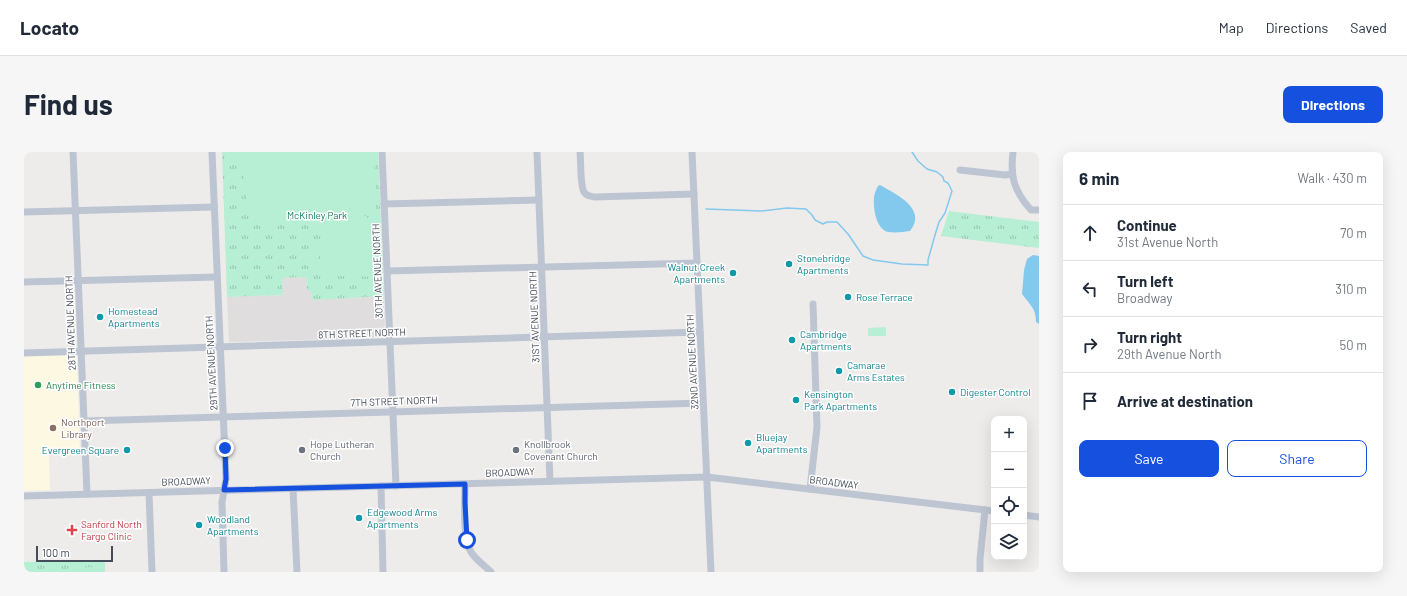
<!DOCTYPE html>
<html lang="en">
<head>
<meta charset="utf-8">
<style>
	body { margin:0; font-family:Barlow,sans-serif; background:#f6f6f7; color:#1f2937 }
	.controls { position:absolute; right:12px; bottom:12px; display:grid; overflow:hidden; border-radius:8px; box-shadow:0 4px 16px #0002 }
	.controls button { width:36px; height:36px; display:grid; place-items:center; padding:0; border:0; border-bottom:1px solid #e0e1e3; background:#fff; color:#1f2937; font:20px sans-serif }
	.scale { position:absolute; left:12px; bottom:10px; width:77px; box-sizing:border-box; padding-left:4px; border:2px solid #444c59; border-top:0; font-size:11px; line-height:14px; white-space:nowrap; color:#444c59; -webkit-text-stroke:3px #fff; paint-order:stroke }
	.stop { position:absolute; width:12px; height:12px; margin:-9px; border:3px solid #1551de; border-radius:50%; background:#fff }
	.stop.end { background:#1551de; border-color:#fff; box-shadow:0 1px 4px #0008 }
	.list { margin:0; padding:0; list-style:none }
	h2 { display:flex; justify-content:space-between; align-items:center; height:52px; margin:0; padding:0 16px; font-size:17px }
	h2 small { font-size:13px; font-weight:400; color:#747a83 }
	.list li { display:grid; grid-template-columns:26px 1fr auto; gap:12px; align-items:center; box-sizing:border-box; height:56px; padding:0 16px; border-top:1px solid #e0e1e3 }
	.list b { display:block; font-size:15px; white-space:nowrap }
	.list p { margin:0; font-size:13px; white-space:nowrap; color:#747a83 }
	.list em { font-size:13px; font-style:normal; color:#747a83 }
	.actions { display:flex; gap:8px; padding:12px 16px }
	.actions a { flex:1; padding:9px 0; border:1px solid #1551de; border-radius:8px; text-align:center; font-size:14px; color:#1551de }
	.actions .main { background:#1551de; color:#fff }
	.icon { flex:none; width:22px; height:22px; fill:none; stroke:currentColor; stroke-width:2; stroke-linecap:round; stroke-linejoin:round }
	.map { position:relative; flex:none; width:1015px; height:420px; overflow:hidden; border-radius:8px }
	header { display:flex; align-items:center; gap:24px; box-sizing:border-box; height:56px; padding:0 20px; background:#fff; border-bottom:1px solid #e0e1e3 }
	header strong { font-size:19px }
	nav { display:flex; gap:22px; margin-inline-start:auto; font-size:14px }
	.intro { display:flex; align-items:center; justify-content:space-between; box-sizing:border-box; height:96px; padding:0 24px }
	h1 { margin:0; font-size:28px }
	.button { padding:10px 18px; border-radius:8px; background:#1551de; color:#fff; font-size:14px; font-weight:700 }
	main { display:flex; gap:24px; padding:0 24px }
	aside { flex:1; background:#fff; border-radius:8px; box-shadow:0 4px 16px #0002 }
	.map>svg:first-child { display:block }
	.commercial { fill:#fcf8e2 }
	.education { fill:#dfdddd }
	.grass { fill:url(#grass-tufts) }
	.pitch { fill:#b7efd4 }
	.water { fill:#83c8ed }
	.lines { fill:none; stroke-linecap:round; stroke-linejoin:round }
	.stream { stroke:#83c8ed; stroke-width:1.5 }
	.minor { stroke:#bec5d2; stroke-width:7 }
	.route { stroke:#1551de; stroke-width:5 }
	.culture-dot { fill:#0f9aa8; stroke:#fff; stroke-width:1.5 }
	.leisure-dot { fill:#2e9e5b; stroke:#fff; stroke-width:1.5 }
	.education-dot { fill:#8d6e63; stroke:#fff; stroke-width:1.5 }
	.worship-dot { fill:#6b7280; stroke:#fff; stroke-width:1.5 }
	.health-dot { fill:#e0444e; stroke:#fff; stroke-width:1.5 }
	.labels { text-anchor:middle; stroke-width:3; stroke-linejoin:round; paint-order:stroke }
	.park-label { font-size:10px; fill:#147a56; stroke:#fff }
	.culture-label { font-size:10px; fill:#0d838f; stroke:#fff; text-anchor:start }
	.street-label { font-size:10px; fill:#444c59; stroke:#fff }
	.leisure-label { font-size:10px; fill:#27864d; stroke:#fff; text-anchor:start }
	.education-label { font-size:10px; fill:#785e54; stroke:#fff; text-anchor:start }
	.worship-label { font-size:10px; fill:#5b616d; stroke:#fff; text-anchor:start }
	.health-label { font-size:10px; fill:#be3a42; stroke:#fff; text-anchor:start }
</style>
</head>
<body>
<header>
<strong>Locato</strong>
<nav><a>Map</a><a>Directions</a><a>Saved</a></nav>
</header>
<div class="intro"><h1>Find us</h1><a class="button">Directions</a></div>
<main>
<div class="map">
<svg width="1015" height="420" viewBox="0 0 1015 420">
	<defs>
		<pattern id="grass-tufts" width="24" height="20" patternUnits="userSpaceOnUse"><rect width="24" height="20" fill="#b7efd4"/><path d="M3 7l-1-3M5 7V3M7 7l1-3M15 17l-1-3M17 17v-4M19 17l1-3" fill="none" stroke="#96c4af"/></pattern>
	</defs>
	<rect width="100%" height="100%" fill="#eeeceb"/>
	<!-- commercial -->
	<polygon class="commercial" points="50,203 53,204 56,302 25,303 26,338 0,339 0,204"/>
	<!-- education -->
	<polygon class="education" points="282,125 283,139 288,139 288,148 360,144 361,184 359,185 354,186 205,190 203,145 259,143 258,126"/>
	<!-- grass -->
	<g class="grass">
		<polygon points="198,0 354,0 360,144 288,148 288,139 283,139 282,125 258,126 259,143 203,145"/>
		<polygon points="925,59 1015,70 1015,96 917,84"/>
		<polygon points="81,408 81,420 0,420 0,410"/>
	</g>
	<!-- pitch -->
	<g class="pitch">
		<path d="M216 0H275L279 5V0H350L352 58C338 59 323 58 310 50 304 46 299 39 293 36L300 52C316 54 348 60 354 78 357 85 356 115 357 125L297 123 295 119 298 72 279 70 278 73 228 67 225 64Z"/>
		<polygon points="285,99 294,99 294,115 286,115"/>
		<polygon points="862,175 862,184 844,184 844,176"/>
		<polygon points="70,415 70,420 45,420 45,416"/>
	</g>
	<!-- water -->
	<g class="water">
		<path d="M856 33C872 42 904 57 886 79 879 80 871 81 864 80 852 77 849 56 850 46 850 42 852 38 854 34Z"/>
		<path d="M1009 103 1015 104V172L1012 170C1012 156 1006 153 998 142L1000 118 1003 107Z"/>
	</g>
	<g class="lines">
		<!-- stream -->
		<polyline class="stream" points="682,57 737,59 763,56 782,57 788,63 791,68 799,72 803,70 813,70 824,82 839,104 849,108 878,112 904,113 904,108 911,83 915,70 921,61 928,39 924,31 920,29 919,25 913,20 903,17 894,9 888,0"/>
		<!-- minor -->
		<g class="minor">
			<polyline points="49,0 63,342"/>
			<polyline points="188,0 202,327 198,350 200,420"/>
			<polyline points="358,0 372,334"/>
			<polyline points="513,0 526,329"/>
			<path d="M556 0C557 8 556 33 560 40 562 44 566 44 571 45L670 42"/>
			<polyline points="668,0 687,420"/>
			<path d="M989 0C986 25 990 39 1007 58H1015"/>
			<polyline points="936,18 981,23 988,22"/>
			<polyline points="360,52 515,48"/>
			<polyline points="0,60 190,55"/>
			<polyline points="363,119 673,111"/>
			<polyline points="0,130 193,125"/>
			<path d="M0 201C226 195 451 186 676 180"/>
			<polyline points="60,269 679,251"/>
			<path d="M441 332C441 349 438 386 447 400 452 408 461 414 467 420"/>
			<polyline points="357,334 359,420"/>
			<polyline points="269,337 273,420"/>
			<polyline points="786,337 793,275 789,152"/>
			<polyline points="125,341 128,420"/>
			<polyline points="0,344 683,325 970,359"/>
			<polyline points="1000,363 1015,365"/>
			<polyline points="956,420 956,407 961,358"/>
		</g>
	</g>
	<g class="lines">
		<!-- route -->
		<polyline class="route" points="201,296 202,327 200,338 441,332 441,351 443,388"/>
	</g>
	<!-- markers -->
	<g class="culture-dot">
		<circle cx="765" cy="112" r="4"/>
		<circle cx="709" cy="121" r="4"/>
		<circle cx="824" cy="145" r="4"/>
		<circle cx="76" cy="165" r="4"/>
		<circle cx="768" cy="188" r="4"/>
		<circle cx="815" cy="219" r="4"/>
		<circle cx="928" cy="240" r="4"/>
		<circle cx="772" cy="248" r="4"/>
		<circle cx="724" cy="291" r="4"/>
		<circle cx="103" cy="298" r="4"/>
		<circle cx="335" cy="366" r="4"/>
		<circle cx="175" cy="373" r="4"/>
	</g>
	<circle class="leisure-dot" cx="14" cy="233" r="4"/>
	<circle class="education-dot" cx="29" cy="276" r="4"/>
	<g class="worship-dot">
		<circle cx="278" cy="298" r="4"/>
		<circle cx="492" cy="298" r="4"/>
	</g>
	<path class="health-dot" d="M46 372h4v4h4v4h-4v4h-4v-4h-4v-4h4z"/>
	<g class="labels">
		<!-- park labels -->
		<g class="park-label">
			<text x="293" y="67">McKinley Park</text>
		</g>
		<!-- culture labels -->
		<g class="culture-label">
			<text x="773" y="110">Stonebridge<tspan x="773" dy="12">Apartments</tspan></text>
			<text x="701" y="119" text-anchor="end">Walnut Creek<tspan x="701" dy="12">Apartments</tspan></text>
			<text x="832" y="149">Rose Terrace</text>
			<text x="84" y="163">Homestead<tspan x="84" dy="12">Apartments</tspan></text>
			<text x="776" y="186">Cambridge<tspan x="776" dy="12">Apartments</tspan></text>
			<text x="823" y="217">Camarae<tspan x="823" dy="12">Arms Estates</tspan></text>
			<text x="936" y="244">Digester Control</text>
			<text x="780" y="246">Kensington<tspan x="780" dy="12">Park Apartments</tspan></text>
			<text x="732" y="289">Bluejay<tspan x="732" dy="12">Apartments</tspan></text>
			<text x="95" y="302" text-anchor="end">Evergreen Square</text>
			<text x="343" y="364">Edgewood Arms<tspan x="343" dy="12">Apartments</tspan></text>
			<text x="183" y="371">Woodland<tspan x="183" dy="12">Apartments</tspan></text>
		</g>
		<!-- street labels -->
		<g class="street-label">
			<text transform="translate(353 119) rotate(-92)" y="4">30TH AVENUE NORTH</text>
			<text transform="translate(510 165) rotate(-92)" y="4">31ST AVENUE NORTH</text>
			<text transform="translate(46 171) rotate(-92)" y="4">28TH AVENUE NORTH</text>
			<text transform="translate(338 181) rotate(-2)" y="4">8TH STREET NORTH</text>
			<text transform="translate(668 210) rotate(-93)" y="4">32ND AVENUE NORTH</text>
			<text transform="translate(187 211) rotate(-93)" y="4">29TH AVENUE NORTH</text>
			<text transform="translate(370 249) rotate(-2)" y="4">7TH STREET NORTH</text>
			<text transform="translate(486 320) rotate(-2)" y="4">BROADWAY</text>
			<text transform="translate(162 329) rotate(-2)" y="4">BROADWAY</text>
			<text transform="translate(810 330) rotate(7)" y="4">BROADWAY</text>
		</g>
		<!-- leisure labels -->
		<g class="leisure-label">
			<text x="22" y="237">Anytime Fitness</text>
		</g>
		<!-- education labels -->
		<g class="education-label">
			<text x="37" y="274">Northport<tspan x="37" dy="12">Library</tspan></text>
		</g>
		<!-- worship labels -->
		<g class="worship-label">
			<text x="286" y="296">Hope Lutheran<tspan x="286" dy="12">Church</tspan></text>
			<text x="500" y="296">Knollbrook<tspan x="500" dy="12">Covenant Church</tspan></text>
		</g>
		<!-- health labels -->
		<g class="health-label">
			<text x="57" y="376">Sanford North<tspan x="57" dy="12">Fargo Clinic</tspan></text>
		</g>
	</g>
</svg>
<div class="controls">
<button>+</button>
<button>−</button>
<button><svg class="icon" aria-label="locate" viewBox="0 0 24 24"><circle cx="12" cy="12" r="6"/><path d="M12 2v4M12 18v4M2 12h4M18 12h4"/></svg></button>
<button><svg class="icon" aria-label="layers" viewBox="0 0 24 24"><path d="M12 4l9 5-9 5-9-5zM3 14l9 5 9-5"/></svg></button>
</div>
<div class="scale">100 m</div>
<div class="stop" style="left:443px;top:388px"></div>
<div class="stop end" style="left:201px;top:296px"></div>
</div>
<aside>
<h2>6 min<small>Walk · 430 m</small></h2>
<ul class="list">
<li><svg class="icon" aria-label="ahead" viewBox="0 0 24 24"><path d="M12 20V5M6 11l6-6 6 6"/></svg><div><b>Continue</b><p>31st Avenue North</p></div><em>70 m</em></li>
<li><svg class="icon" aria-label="left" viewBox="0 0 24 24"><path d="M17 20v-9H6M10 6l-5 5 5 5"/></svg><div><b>Turn left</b><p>Broadway</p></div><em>310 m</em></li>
<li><svg class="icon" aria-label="right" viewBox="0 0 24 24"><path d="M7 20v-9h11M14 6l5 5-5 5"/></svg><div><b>Turn right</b><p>29th Avenue North</p></div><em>50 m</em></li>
<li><svg class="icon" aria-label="arrive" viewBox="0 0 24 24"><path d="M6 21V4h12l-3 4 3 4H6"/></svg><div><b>Arrive at destination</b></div></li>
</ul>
<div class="actions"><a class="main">Save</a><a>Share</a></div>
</aside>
</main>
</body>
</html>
